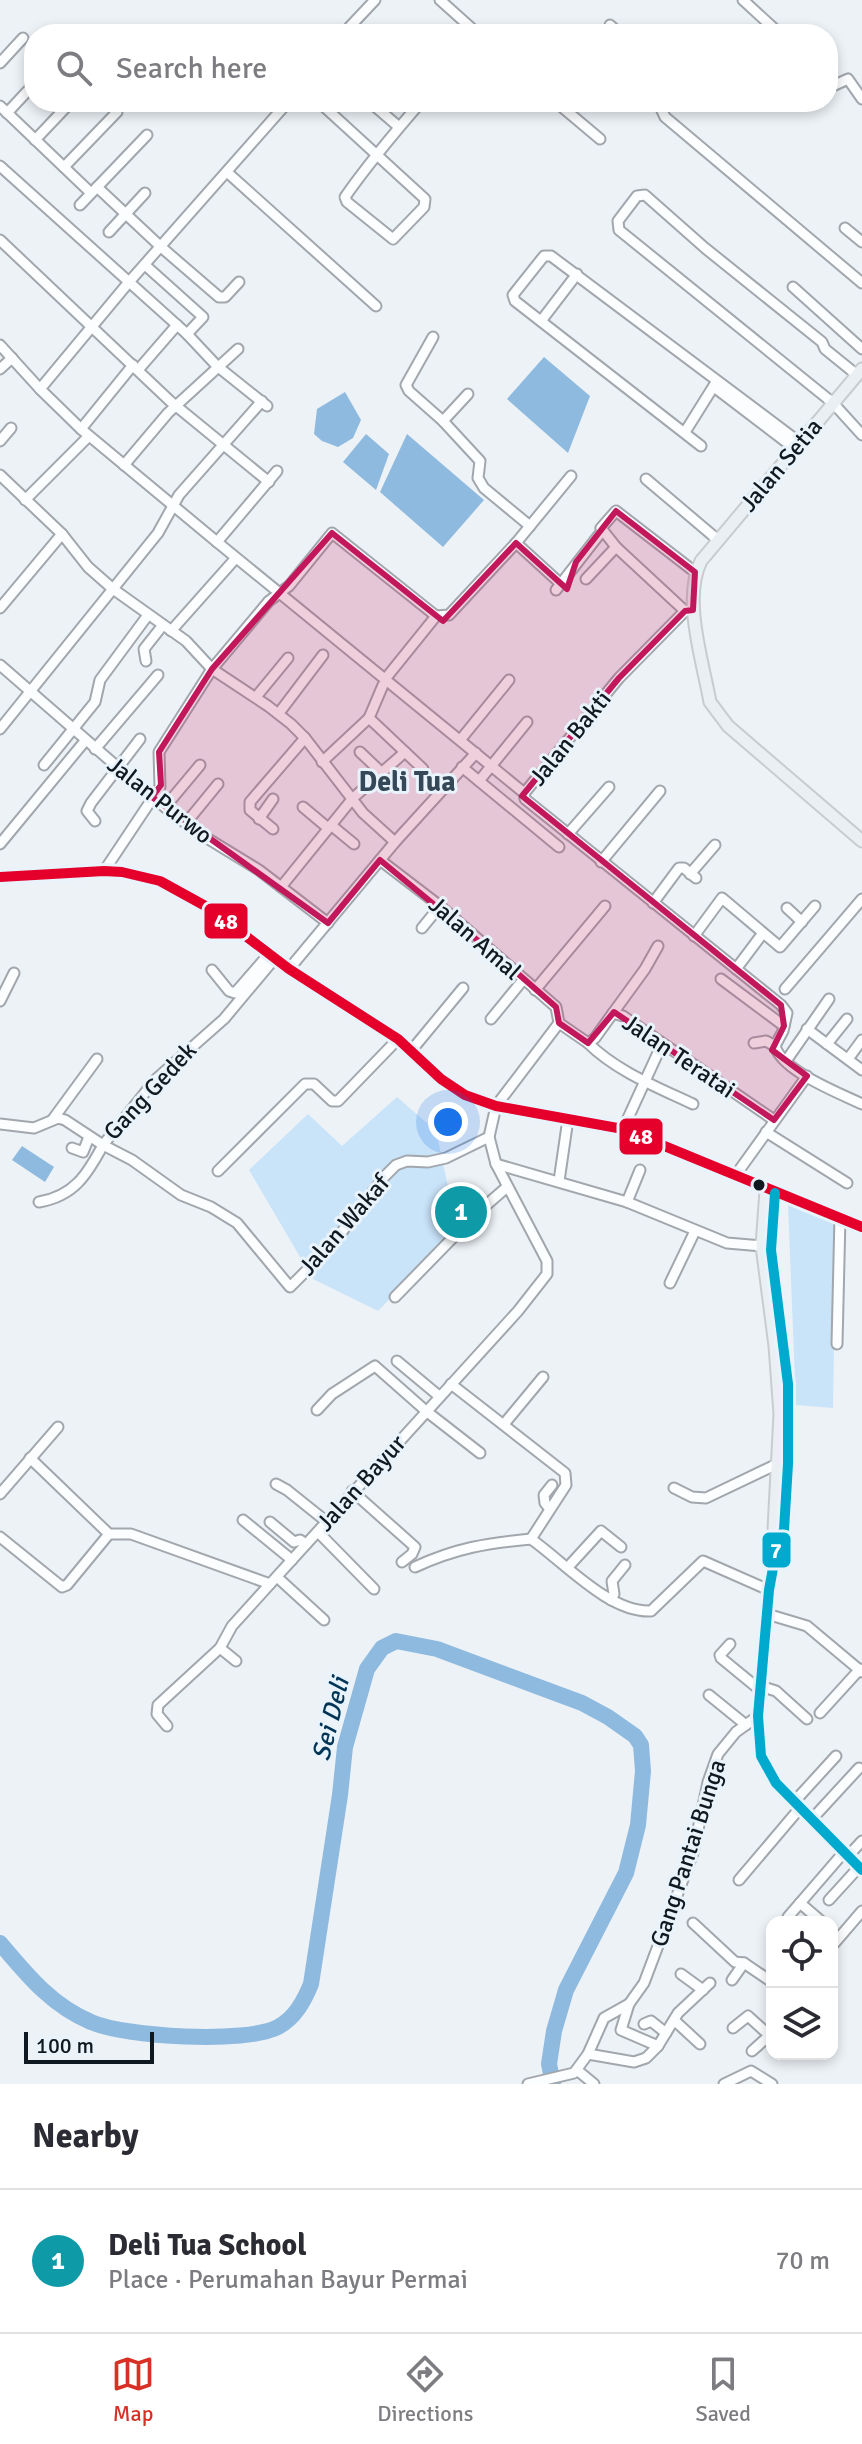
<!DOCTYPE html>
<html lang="en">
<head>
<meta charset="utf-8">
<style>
	body { margin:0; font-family:Signika,sans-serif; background:#f2f2f3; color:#2b2b33 }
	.controls { position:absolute; right:24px; bottom:24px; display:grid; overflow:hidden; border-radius:16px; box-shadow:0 4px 12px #0003 }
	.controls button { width:72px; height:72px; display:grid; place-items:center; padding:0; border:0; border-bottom:2px solid #e1e1e2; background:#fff; color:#2b2b33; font:40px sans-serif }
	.scale { position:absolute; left:24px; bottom:20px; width:130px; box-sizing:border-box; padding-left:8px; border:4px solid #111920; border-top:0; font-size:22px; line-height:28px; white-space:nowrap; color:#111920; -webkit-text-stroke:6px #e9f3fb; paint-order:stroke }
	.you { position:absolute; left:448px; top:1122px; width:28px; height:28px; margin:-20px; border:6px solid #fff; border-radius:50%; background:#1a73e8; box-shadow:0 0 0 12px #1a73e833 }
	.badge { display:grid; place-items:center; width:52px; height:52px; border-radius:50%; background:#d93025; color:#fff; font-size:26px; font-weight:700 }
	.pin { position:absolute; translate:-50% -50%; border:4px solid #fff; box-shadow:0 2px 8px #0006 }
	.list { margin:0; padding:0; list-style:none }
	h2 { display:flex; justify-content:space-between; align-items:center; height:104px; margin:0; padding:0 32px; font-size:34px }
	h2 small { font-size:26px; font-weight:400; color:#7c7c81 }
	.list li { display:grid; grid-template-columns:52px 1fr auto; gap:24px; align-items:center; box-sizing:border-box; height:144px; padding:0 32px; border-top:2px solid #e1e1e2 }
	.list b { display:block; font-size:30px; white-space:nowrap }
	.list p { margin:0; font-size:26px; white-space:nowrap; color:#7c7c81 }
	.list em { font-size:26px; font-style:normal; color:#7c7c81 }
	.icon { flex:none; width:44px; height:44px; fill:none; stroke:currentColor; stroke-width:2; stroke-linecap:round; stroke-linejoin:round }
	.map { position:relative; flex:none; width:862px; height:2084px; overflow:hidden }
	.search { position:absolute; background:#fff; box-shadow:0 4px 12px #0003; left:24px; right:24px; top:24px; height:88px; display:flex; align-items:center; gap:20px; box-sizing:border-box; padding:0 28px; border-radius:32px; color:#7c7c81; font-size:30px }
	.sheet { height:248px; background:#fff }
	nav { display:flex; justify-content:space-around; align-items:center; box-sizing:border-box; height:112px; border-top:2px solid #e1e1e2; background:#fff; font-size:22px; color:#7c7c81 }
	nav a { display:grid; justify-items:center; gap:4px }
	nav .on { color:#d93025 }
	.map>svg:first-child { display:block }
	.green { fill:#c9e3f9 }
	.water { fill:#8ebadf }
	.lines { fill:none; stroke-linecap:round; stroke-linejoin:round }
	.river { stroke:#8ebadf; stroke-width:16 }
	.minor-casing { stroke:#a1a7ad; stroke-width:13 }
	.major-casing { stroke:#c9cccf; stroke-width:15 }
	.minor { stroke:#fcfdfe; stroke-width:9 }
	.major { stroke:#eaeff4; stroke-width:11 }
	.bus-1-casing { stroke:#e9f3fb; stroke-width:16 }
	.bus-2-casing { stroke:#e9f3fb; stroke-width:16 }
	.bus-1 { stroke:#e4002b; stroke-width:10 }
	.bus-2 { stroke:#00a9ce; stroke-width:10 }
	.marked { fill:#c2185b; fill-opacity:0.2; stroke:#c2185b; stroke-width:6; stroke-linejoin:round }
	.bus-dot { fill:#111920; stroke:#e9f3fb; stroke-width:3 }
	.labels { text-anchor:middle; stroke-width:6; stroke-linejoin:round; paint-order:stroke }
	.street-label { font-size:24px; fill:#111920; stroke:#e9f3fb }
	.water-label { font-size:26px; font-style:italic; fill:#023455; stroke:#e9f3fb }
	.quarter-label { font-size:28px; font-weight:bold; fill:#344858; stroke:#e9f3fb }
	.line-badge { stroke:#e9f3fb; stroke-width:3 }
	.badge-label { font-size:22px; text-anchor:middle; font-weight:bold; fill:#fff }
</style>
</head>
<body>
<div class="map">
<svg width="862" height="2084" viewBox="0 0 862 2084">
	<rect width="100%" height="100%" fill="#edf2f7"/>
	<!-- green -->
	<g class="green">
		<polygon points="397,1097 436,1131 451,1200 433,1221 450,1239 378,1311 313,1279 249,1170 308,1114 342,1146"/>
		<polygon points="788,1205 836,1220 833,1408 796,1405"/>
	</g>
	<!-- water -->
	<g class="water">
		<polygon points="544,357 590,396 568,453 507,399"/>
		<polygon points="345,392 361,420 353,438 338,447 322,441 314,434 317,409"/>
		<polygon points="366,434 389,454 376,490 343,462"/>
		<polygon points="407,434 484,500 443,547 380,492"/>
		<polygon points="22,1146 54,1167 45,1182 12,1160"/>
	</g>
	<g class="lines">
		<!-- river -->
		<path class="river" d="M0 1943C27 1975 52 2006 91 2022 125 2037 246 2044 278 2027 295 2018 304 2001 311 1984L340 1795 345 1747 367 1669 382 1648 396 1641 437 1649 582 1703 608 1717 635 1736 641 1745 643 1771 638 1825 626 1873 566 1990 554 2031 549 2064 553 2084"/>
		<!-- minor casing -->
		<g class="minor-casing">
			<g id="minor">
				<polyline points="440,0 478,34"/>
				<polyline points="743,0 780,34"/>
				<polyline points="610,25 620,34"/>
				<polyline points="351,26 361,34"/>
				<polyline points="343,34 375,0"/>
				<polyline points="0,63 23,38"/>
				<polyline points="828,80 835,85 848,79 862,99"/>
				<path d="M319 102 425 199 424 207 393 239 347 202 345 197C368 164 395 132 421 102"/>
				<polyline points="370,102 399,127"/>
				<polyline points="556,102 600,139"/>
				<polyline points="658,102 665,117 862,283"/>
				<polyline points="0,106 91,193"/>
				<polyline points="7,113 34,84"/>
				<polyline points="35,140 71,102"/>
				<polyline points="0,166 187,334 217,366 267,406"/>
				<polyline points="64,167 117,112"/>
				<polyline points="228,173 376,306"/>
				<polyline points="97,187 161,247 219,297 225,297 239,282"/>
				<polyline points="80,205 147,135"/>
				<polyline points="845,228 862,242"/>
				<polyline points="109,232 145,193"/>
				<polyline points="0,240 170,401 269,482"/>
				<polyline points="145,265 203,317 187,334"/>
				<polyline points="793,287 862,349"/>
				<polyline points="541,321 577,274"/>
				<polyline points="433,337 406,385 409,391 443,421 480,461 478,478 484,488 530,526"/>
				<polyline points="0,345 40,389 81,429"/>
				<polyline points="133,365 81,429 217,542"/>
				<polyline points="0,369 12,358"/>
				<polyline points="138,370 177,325"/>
				<polyline points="857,375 825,349 822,342 705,248 645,195 637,196 618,221 619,230 833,403 862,435"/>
				<polyline points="714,387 794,448"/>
				<polyline points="40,389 129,282 288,102"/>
				<polyline points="443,421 468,394"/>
				<polyline points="685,432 715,384"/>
				<polyline points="0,441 11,428"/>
				<polyline points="701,446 515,301 513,295 544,256 551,256 799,442"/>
				<polyline points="124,465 168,413 238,349"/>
				<polyline points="277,471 217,542 523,792 526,791 619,678 685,611 693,610"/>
				<polyline points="0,475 62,534 88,567 113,589 186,641 212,669 268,706 291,724 305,738 363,813 395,842"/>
				<polyline points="646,479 718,540"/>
				<polyline points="25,500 88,437"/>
				<polyline points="516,543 561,584"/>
				<polyline points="586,579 616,547"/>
				<polyline points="556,590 602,531"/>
				<polyline points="0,608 62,534"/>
				<polyline points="685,611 616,547 601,528 616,511 695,572"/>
				<polyline points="171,631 235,559"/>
				<polyline points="146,661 144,649 163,625"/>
				<polyline points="0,665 152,797 197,832 259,870 328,923"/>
				<polyline points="386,678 436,616 449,615 516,543 571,476"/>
				<polyline points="383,685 369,718 423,769"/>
				<polyline points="256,697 288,658"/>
				<polyline points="279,713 323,655"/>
				<polyline points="0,729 158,533 179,495 262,401"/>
				<polyline points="461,739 509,680"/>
				<polyline points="95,749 158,675"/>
				<polyline points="360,752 382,773"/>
				<polyline points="322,762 369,718"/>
				<polyline points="44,765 95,702 100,680 148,615"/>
				<polyline points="462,767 559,847"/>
				<polyline points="479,781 527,722"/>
				<path d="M524 793 525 799 781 1005 787 1013 783 1031 775 1046C782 1071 839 1093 862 1104"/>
				<polyline points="165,807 200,765"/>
				<polyline points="303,807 328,828"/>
				<polyline points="259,819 273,799"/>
				<polyline points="95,821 87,811 91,803 140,739"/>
				<polyline points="186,823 218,784"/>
				<polyline points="331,825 354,844"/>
				<polyline points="273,829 250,810 250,802 305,738"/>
				<polyline points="568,834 609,787"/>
				<polyline points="0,844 85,741"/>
				<polyline points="380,860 440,906 556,1007 559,1023"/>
				<polyline points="601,862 660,791"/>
				<polyline points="104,871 160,787 159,752 212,669 269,601 289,586 332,533 436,616"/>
				<polyline points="690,874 715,845"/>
				<polyline points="281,887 353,798 405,752"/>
				<polyline points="653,903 679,868 684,868 696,878"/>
				<polyline points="787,908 802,922"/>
				<polyline points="422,928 440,906"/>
				<polyline points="694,936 722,898 780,947 815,906"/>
				<polyline points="289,969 395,842 476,753"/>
				<polyline points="736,969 763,933"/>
				<polyline points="212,970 229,991 235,993 269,954"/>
				<polyline points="721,979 784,1026"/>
				<polyline points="785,989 862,899"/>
				<polyline points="535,990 605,906"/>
				<polyline points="0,1001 14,973"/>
				<polyline points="613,1013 645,969 658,946"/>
				<polyline points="491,1019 523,980"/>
				<polyline points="559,1023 588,1043 595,1038 613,1013 623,1016 774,1120"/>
				<polyline points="807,1029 862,1070"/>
				<path d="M588 1043C616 1071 657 1087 693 1104"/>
				<polyline points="754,1043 766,1041 775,1046"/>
				<polyline points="827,1044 847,1019"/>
				<polyline points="411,1051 463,988"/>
				<polyline points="848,1059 862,1040"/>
				<polyline points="786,1061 829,999"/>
				<polyline points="53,1119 97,1059"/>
				<polyline points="0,1124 34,1128 58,1118 65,1120 103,1145 156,1079 224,1019 275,958"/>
				<polyline points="623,1129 662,1044"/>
				<polyline points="766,1132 847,1183"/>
				<polyline points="72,1148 83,1152 89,1137"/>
				<polyline points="496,1164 627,1202 727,1243 762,1246"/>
				<polyline points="218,1171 305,1084 314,1084 332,1101 338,1101 398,1039"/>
				<polyline points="735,1176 807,1076"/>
				<polyline points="559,1181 568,1119"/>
				<path d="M39 1202C74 1196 87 1175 103 1145L132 1160 181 1195 211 1207 237 1223 290 1287 331 1246 384 1177 396 1165 407 1161 428 1162 446 1158 489 1137"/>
				<polyline points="627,1202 640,1170"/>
				<polyline points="670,1283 695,1231"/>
				<polyline points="395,1297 476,1214 507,1187"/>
				<polyline points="837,1344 840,1217"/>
				<polyline points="397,1361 439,1396"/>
				<path d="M451 1384 565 1473 566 1485 531 1539C564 1562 609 1613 651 1611L703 1561 769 1590"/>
				<polyline points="317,1410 332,1394 375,1366 426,1411 480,1453"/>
				<polyline points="504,1424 543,1377"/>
				<polyline points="30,1458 109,1534 131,1534 270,1584 518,1311 547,1274 547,1261 496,1164 489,1137 496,1106 559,1023"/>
				<polyline points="276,1484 287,1490 327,1522"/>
				<polyline points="674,1488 692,1497 706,1498 777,1464"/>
				<polyline points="352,1491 415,1547 412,1554 402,1562"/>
				<polyline points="0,1494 58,1427"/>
				<polyline points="549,1508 545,1503 544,1495 552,1485"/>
				<polyline points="243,1520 292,1560"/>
				<polyline points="270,1522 294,1542 300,1540 306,1544"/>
				<polyline points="318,1532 374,1589"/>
				<polyline points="0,1537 62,1587 67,1585 109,1534"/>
				<path d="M415 1567C456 1548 487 1543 531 1539"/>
				<polyline points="568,1567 601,1531 621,1547"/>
				<polyline points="277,1577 324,1620"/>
				<polyline points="611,1600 614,1594 612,1581 625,1565"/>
				<polyline points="767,1614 807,1626 862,1672"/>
				<polyline points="730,1644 720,1655 721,1658 760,1690"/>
				<polyline points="220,1648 236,1661"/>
				<polyline points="760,1686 776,1691 807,1719"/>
				<polyline points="709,1695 746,1725"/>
				<polyline points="820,1713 860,1669"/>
				<polyline points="167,1726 157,1714 158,1705 220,1648 232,1626 270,1584"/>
				<polyline points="794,1802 836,1756"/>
				<polyline points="812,1819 859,1768"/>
				<polyline points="849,1855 862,1841"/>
				<polyline points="739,1880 800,1808"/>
				<polyline points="829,1900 859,1867"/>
				<polyline points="800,1903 822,1922"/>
				<polyline points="788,1917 845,1851"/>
				<polyline points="693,1923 735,1962 744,1963 772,1982"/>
				<polyline points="832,1946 862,1911"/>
				<polyline points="681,1974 703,1990"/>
				<polyline points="732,1980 744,1963"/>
				<polyline points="629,2004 621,2030 658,2046"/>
				<polyline points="674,2020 700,2044"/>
				<polyline points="644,2024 651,2021 666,2033"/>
				<polyline points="733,2028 748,2016 769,2035"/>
				<polyline points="752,2051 772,2033"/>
				<polyline points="588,2054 634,2062 646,2058 658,2046 678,2013 710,1983"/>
				<polyline points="577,2070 594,2084"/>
				<polyline points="528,2084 574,2073 588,2054 604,2018 629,2004 644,1983 693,1853 708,1782 718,1754 736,1732 758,1716"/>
				<polyline points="724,2084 751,2071 772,2084"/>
			</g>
		</g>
		<!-- major casing -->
		<g class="major-casing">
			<g id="major">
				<path d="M862 369 701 561C682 599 703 662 710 702L728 726 862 841"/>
				<polyline points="0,877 104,871 122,872 160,881 209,908 289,969 398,1039 441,1079 465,1095 496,1106 623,1129 862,1227"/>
				<polyline points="766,1190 762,1246 775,1346 780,1414 774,1529 778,1541"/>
				<polyline points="775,1193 771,1250 788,1384 788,1464 784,1530 778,1541 769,1590 758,1716 761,1756 776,1783 862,1870"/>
			</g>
		</g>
		<!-- minor -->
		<use href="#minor" class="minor"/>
		<!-- major -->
		<use href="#major" class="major"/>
		<!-- bus-1 casing -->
		<g class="bus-1-casing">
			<polyline id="bus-1" points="0,877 104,871 122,872 160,881 209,908 289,969 398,1039 441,1079 465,1095 496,1106 623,1129 862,1227"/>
		</g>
		<!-- bus-2 casing -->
		<g class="bus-2-casing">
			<polyline id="bus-2" points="775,1193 771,1250 788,1384 788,1464 784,1530 778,1541 769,1590 758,1716 761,1756 776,1783 862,1870"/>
		</g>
		<!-- bus-1 -->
		<use href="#bus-1" class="bus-1"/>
		<!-- bus-2 -->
		<use href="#bus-2" class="bus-2"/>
	</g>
	<!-- marked area -->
	<path class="marked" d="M616 511 695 572 693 610 685 611 619 678 522 796 781 1005 784 1026 772 1050 807 1076 774 1120 614 1012 588 1043 559 1023 556 1007 516 972 380 860 328 923 152 797 161 785 159 752 212 669 332 533 443 621 516 543 567 589 576 562Z"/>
	<!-- markers -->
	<circle class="bus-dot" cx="759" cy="1185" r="7"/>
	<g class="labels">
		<!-- street labels -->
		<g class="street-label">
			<text transform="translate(781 465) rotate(-50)" y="8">Jalan Setia</text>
			<text transform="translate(570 738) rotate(-51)" y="8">Jalan Bakti</text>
			<text transform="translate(160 800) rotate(38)" y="8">Jalan Purwo</text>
			<text transform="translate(475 938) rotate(41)" y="8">Jalan Amal</text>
			<text transform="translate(679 1056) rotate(34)" y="8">Jalan Teratai</text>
			<text transform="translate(150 1091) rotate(-47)" y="8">Gang Gedek</text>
			<text transform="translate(344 1225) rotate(-49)" y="8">Jalan Wakaf</text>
			<text transform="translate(361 1483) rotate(-48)" y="8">Jalan Bayur</text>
			<text transform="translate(688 1853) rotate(-72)" y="8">Gang Pantai Bunga</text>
		</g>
		<!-- water labels -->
		<g class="water-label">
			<text transform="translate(330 1719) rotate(-76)" y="9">Sei Deli</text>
		</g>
		<!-- quarter labels -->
		<g class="quarter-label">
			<text x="407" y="791">Deli Tua</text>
		</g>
	</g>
	<g class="line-badge">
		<rect x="203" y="902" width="46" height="38" rx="8" fill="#e4002b"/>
		<rect x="618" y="1117" width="46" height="39" rx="8" fill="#e4002b"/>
		<rect x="761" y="1531" width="31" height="38" rx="8" fill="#00a9ce"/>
	</g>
	<g class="badge-label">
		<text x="226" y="929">48</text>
		<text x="641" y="1144">48</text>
		<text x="776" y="1558">7</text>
	</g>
</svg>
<div class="controls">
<button><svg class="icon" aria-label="locate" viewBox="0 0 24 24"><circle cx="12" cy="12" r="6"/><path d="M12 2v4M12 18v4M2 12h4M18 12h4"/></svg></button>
<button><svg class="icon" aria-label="layers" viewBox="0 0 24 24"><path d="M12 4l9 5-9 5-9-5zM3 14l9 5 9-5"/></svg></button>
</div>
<div class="scale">100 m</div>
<div class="you"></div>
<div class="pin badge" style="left:461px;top:1212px;background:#0f9aa8">1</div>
<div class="search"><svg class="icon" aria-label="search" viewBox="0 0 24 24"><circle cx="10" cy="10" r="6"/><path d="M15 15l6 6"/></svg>Search here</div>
</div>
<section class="sheet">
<h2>Nearby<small></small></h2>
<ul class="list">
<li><span class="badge" style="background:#0f9aa8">1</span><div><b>Deli Tua School</b><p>Place · Perumahan Bayur Permai</p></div><em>70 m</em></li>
</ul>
</section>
<nav>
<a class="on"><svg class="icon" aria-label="map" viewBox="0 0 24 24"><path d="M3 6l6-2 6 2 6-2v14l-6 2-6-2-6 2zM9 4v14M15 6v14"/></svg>Map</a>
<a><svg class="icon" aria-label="directions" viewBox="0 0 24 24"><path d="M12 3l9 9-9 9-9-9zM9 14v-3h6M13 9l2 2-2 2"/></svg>Directions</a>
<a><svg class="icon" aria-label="saved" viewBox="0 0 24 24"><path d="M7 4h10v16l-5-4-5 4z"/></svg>Saved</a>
</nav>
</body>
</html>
